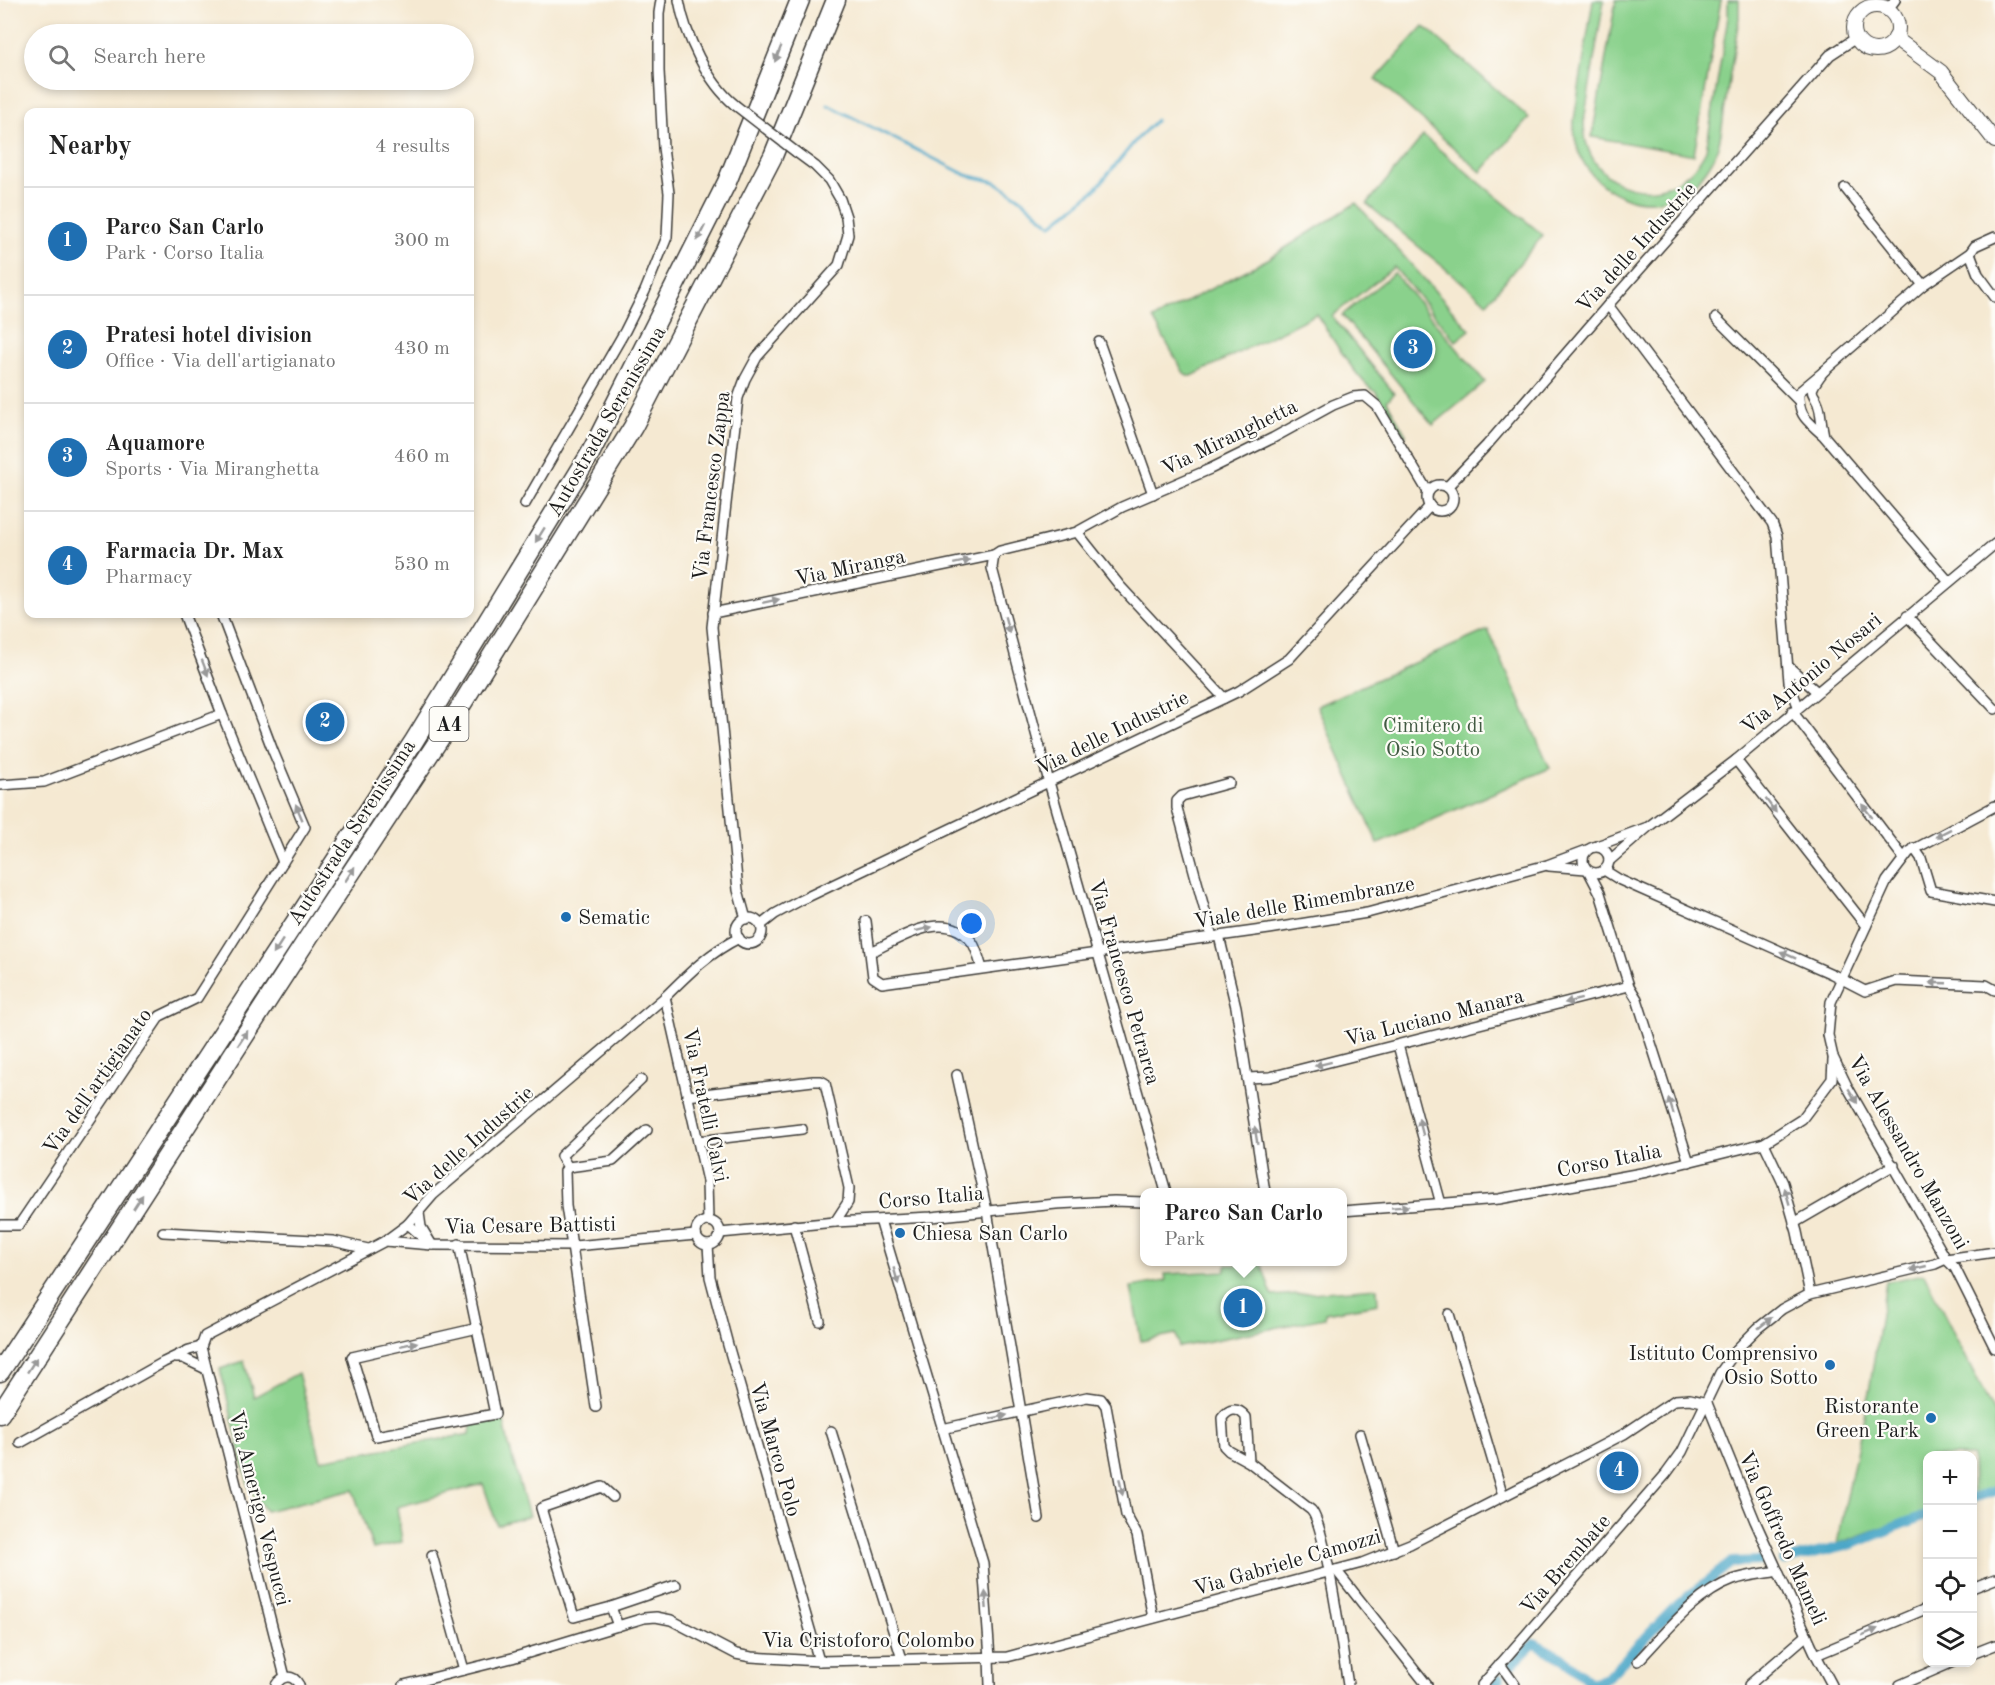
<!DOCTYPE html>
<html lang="en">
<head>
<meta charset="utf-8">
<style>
	body { margin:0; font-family:"Old Standard TT",serif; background:#f2f2f2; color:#222 }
	.controls { position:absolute; right:18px; bottom:18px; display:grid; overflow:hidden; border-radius:12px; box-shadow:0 3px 9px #0003 }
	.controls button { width:54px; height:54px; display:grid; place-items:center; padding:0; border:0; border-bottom:2px solid #e0e0e0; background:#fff; color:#222; font:30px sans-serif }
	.you { position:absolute; left:972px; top:924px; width:21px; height:21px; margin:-15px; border:4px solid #fff; border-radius:50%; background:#1a73e8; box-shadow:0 0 0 9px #1a73e833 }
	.badge { display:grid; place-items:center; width:39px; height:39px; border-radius:50%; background:#1f6fb2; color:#fff; font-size:20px; font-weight:700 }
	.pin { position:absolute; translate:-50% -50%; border:3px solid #fff; box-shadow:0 2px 6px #0006 }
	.popup { position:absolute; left:1140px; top:1188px; width:207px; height:78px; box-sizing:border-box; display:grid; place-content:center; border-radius:12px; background:#fff; filter:drop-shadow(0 2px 4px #0005); font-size:20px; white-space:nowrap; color:#767676 }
	.popup b { font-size:22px; color:#222 }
	.popup::after { content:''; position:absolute; left:50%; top:100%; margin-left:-12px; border:12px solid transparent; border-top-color:#fff }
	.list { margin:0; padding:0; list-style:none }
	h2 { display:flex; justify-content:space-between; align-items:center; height:78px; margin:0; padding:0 24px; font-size:26px }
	h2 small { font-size:20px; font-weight:400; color:#767676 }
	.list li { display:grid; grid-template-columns:39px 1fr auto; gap:18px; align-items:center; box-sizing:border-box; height:108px; padding:0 24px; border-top:2px solid #e0e0e0 }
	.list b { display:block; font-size:22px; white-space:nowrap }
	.list p { margin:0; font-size:20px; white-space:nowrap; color:#767676 }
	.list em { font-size:20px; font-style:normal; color:#767676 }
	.icon { flex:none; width:33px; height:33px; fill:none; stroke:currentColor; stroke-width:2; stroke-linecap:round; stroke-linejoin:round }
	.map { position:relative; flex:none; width:1995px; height:1685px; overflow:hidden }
	.search { position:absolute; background:#fff; box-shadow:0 3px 9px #0003; left:24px; top:24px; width:450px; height:66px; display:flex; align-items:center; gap:15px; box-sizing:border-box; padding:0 21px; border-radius:33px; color:#767676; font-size:22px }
	.panel { position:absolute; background:#fff; box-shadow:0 3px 9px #0003; left:24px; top:108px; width:450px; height:510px; border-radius:12px }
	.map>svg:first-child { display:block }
	.green { fill:#8ad18c; stroke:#537654; stroke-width:1.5 }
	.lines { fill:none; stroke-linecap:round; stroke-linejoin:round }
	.stream { stroke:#48a6c7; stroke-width:3 }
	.canal { stroke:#48a6c7; stroke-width:10 }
	.street-casing { stroke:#3d3b37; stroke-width:12 }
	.secondary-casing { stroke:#3d3b37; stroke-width:16 }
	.highway-casing { stroke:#3d3b37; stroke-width:21 }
	.street { stroke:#fff; stroke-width:9 }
	.secondary { stroke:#fff; stroke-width:14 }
	.highway { stroke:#fff; stroke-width:18 }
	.street-bridge-casing { stroke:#3d3b37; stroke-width:12; stroke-linecap:butt }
	.street-bridge { stroke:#fff; stroke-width:9 }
	.oneway { fill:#999 }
	.poi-dot { fill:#1f6fb2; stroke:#fdfcf7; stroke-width:2 }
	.labels { text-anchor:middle; stroke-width:4.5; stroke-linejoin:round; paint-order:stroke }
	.shield { fill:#fdfcf7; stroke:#605f5e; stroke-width:1.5 }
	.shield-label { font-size:20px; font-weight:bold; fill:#1c1c1c }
	.street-label { font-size:21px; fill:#1c1c1c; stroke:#fdfcf7 }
	.park-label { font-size:21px; fill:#425b43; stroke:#fdfcf7 }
	.poi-label { font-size:21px; fill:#1c1c1c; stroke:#fdfcf7; text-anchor:start }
</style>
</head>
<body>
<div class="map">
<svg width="1995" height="1685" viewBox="0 0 1995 1685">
	<rect width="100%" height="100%" fill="#fdfcf7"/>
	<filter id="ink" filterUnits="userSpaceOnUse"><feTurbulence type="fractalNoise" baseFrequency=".0167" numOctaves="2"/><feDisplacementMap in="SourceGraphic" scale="12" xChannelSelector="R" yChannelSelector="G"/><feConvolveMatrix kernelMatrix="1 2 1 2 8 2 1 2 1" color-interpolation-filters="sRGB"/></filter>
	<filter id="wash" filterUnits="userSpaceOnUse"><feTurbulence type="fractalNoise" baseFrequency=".008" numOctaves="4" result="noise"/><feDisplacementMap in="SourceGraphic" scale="24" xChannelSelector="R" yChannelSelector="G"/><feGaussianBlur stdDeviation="1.35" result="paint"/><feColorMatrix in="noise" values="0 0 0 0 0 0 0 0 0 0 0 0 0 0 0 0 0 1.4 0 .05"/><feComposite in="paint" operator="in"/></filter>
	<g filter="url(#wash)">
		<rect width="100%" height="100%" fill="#f5e9d2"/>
		<!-- green -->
		<g class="green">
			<path d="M1593 0H1604L1584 121C1582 194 1673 216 1706 150L1728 17V0H1739V18C1735 45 1730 72 1726 100 1722 122 1722 147 1709 166 1667 232 1571 198 1574 120Z"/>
			<polygon points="1616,0 1721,0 1694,155 1592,137"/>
			<polygon points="1424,26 1529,118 1481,172 1376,79"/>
			<polygon points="1423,136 1543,235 1487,303 1367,204"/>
			<path d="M1356 203 1470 330 1456 341 1394 267 1332 316 1394 393 1387 401 1406 435 1404 436 1376 392C1358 383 1329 332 1316 314L1192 376H1187L1184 373 1153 319 1268 259Z"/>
			<polygon points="1394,273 1485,382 1433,425 1342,315"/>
			<polygon points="1488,630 1550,768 1378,844 1317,706"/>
			<polygon points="1227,1265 1262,1265 1272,1296 1377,1288 1378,1304 1325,1313 1325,1318 1179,1347 1176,1334 1141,1341 1131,1287 1166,1281 1165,1274 1225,1271"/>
			<polygon points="1924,1274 1995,1415 1995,1488 1973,1495 1972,1456 1928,1456 1927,1511 1837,1544 1869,1392 1886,1282"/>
			<polygon points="244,1361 254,1397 298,1373 321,1460 470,1434 472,1419 502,1412 509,1446 529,1516 497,1525 483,1484 397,1507 402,1542 373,1549 353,1490 266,1511 249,1488 220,1369"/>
		</g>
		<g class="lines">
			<!-- stream -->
			<polyline class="stream" points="828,105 966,175 996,182 1020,198 1051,225 1095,190 1136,140 1156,120"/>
			<!-- canal -->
			<g class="canal">
				<polyline points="1972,1498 1995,1491"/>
				<polyline points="1784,1561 1850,1545 1928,1514"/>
				<polyline points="1512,1665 1534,1643 1564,1659 1591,1683 1607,1678 1675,1607 1732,1562 1763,1561"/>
				<polyline points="1495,1685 1500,1679"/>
			</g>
		</g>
	</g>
	<g filter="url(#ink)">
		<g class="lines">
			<!-- street casing -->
			<g class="street-casing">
				<g id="street">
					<path d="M679 0C685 35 707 82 735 105"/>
					<polyline points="1888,9 1895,0"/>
					<polyline points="1845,188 1923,285"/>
					<polyline points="1970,253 1978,274 1995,297"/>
					<polyline points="1608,305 1772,523 1777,536 1789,682 1798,706"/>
					<polyline points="1716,318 1799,401"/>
					<polyline points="1099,342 1153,494"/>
					<polyline points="1823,372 1923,285 1970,253 1975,246 1995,237"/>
					<path d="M1824 436C1822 427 1821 420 1820 411 1816 388 1803 399 1823 372L1799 392C1798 417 1807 420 1824 436L1949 582"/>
					<circle cx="1440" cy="498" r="13"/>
					<polyline points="1447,487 1487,445 1608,305 1830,55 1856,38"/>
					<polyline points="525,504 625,331 645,291 667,237 669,193 663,148 659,71 659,13 661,0"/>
					<polyline points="1077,532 1120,586 1224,698"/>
					<polyline points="713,613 994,555"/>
					<polyline points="184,614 222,714 283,862"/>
					<polyline points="1907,616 1995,709"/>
					<polyline points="1789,667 1816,691"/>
					<polyline points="1792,711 1903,857"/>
					<polyline points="1736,760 1866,926"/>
					<polyline points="0,785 44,782 222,714"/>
					<polyline points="1995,806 1909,852 1887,881 1831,1002 1828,1035 1833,1057 1847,1086 1946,1259 1955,1268 1995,1348"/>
					<circle cx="1596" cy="860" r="13"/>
					<polyline points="1594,847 1645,828"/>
					<polyline points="1914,848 1921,858 1931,891 1995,902"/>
					<polyline points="1609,861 1648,827 1736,760 1995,544"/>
					<polyline points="1549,866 1586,869"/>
					<polyline points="1604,870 1620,880 1832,974 1865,991 1896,981 1986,985 1995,990"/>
					<polyline points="1589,872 1600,893 1629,986 1637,999 1689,1162"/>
					<circle cx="749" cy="931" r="13"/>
					<polyline points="746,919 738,890 712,627 738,398 745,379 757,357 839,265 848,235 846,217 840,199 829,180 815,166 796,152"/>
					<polyline points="866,921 873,977 882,983 1269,929 1367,913 1547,865 1587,850"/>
					<polyline points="761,925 775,914 799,901 1239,691 1289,659 1430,506"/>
					<polyline points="1219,936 1236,1007 1265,1192"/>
					<polyline points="1212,937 1177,808 1177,801 1182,796 1229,783"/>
					<path d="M871 952C900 938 946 907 972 942 977 949 979 960 982 968"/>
					<polyline points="665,997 707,1181 708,1221"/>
					<polyline points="1398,1045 1441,1204"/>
					<polyline points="957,1075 987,1211 1039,1518"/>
					<polyline points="1247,1078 1270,1077 1629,986"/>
					<polyline points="687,1096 813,1081 821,1081 825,1083 849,1188 848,1202 835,1222"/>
					<polyline points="698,1141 802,1129"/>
					<polyline points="1764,1143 1783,1183 1797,1232 1810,1294"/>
					<polyline points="568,1167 561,1156 641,1080"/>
					<polyline points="1166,1192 1049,782 992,568 994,555 1000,551 1077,532 1122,507 1210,469 1273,438 1333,405 1353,397 1365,396 1377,406 1428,492"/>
					<polyline points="1342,1211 1499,1199 1647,1172 1764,1143 1802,1119 1832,1079 1833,1060"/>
					<polyline points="880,1220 983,1563 990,1658"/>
					<circle cx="708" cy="1233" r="12"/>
					<polyline points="1794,1223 1894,1165"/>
					<polyline points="408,1224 432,1245 574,1246 696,1235"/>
					<polyline points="0,1225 19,1225 160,1016 197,998 305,827 273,751 221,614"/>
					<polyline points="794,1225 820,1321"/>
					<polyline points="163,1232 333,1241 368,1249"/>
					<polyline points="720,1233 835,1222 931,1217 1056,1204 1114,1201 1144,1202"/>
					<polyline points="385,1241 432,1245 421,1227 419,1213"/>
					<polyline points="459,1244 495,1414 376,1436 352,1357 478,1328"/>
					<polyline points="708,1245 710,1277 728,1345 819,1661"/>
					<polyline points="1449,1314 1503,1496"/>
					<polyline points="176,1358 183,1358 206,1369"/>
					<polyline points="1707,1403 1755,1521 1816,1655 1832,1685"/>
					<polyline points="596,1407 566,1206 565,1171 568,1167 613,1161 647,1130"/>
					<polyline points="942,1429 1087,1397 1101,1399 1106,1406 1126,1515 1137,1535 1153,1618"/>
					<polyline points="831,1431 902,1659"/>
					<polyline points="1360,1434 1394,1551"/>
					<polyline points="20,1443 164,1362 189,1350 201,1347"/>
					<path d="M1249 1462 1246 1417C1238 1407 1229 1408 1222 1418L1224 1446 1229 1451 1249 1462 1311 1510C1326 1525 1343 1656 1348 1685"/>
					<polyline points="613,1497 602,1487 541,1508 574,1617 611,1607 618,1626"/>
					<polyline points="432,1555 464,1670"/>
					<polyline points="1336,1570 1427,1685"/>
					<polyline points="1972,1588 1995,1579"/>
					<polyline points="611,1607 676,1585"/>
					<polyline points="1972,1654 1995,1645"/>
					<polyline points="1816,1655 1928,1608"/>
					<polyline points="989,1658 990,1685"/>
					<path d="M1638 1661C1665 1633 1695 1594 1733 1580 1747 1575 1763 1574 1778 1571"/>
					<polyline points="1500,1664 1515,1685"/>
					<path d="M285 1677 201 1347 205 1336 385 1241 408 1224 433 1195 665 997C688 974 710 952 739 938"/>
					<path d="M276 1685C282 1675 293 1674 299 1685"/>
					<polyline points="404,1685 512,1658 644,1618 656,1617 671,1620 736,1654 751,1657 819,1661 1007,1657 1362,1563 1410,1544 1580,1457 1624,1434 1675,1400 1690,1399 1707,1403"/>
					<polyline points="1482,1685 1666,1474 1682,1452 1720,1373 1738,1348 1758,1328 1782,1309 1810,1294 1935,1264 1946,1259 1995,1252"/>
					<polyline points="1749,1685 1807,1635"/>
					<polyline points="1900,1685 1953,1662"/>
				</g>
			</g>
			<!-- secondary casing -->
			<g class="secondary-casing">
				<g id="secondary">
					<circle cx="1876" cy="28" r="22"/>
					<polyline points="1895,38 1941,72 1995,141"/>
				</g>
			</g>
			<!-- highway casing -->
			<g class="highway-casing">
				<g id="highway">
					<polyline points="0,1372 414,741 590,454 727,182 800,0"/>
					<polyline points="0,1414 308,938 454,717 633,427 773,156 836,0"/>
				</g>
			</g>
			<!-- street -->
			<use href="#street" class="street"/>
			<!-- secondary -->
			<use href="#secondary" class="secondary"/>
			<!-- highway -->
			<use href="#highway" class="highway"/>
			<!-- street-bridge casing -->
			<g class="street-bridge-casing">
				<polyline id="street-bridge" points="735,105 796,152"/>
			</g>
			<!-- street-bridge -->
			<use href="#street-bridge" class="street-bridge"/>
		</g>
		<!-- one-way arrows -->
		<defs><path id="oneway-solid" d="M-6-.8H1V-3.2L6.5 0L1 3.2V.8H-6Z" transform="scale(1.5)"/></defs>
		<g class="oneway">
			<use href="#oneway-solid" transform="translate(778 54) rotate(112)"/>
			<use href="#oneway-solid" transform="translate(701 233) rotate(117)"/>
			<use href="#oneway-solid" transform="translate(540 535) rotate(122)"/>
			<use href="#oneway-solid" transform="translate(962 562) rotate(-12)"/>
			<use href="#oneway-solid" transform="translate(771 601) rotate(-12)"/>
			<use href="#oneway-solid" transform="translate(1007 625) rotate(75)"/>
			<use href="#oneway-solid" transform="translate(205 668) rotate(69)"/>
			<use href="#oneway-solid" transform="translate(1771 806) rotate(53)"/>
			<use href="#oneway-solid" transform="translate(1867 811) rotate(-128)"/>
			<use href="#oneway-solid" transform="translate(299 812) rotate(-113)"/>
			<use href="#oneway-solid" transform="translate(1943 833) rotate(153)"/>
			<use href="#oneway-solid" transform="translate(350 874) rotate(-57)"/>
			<use href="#oneway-solid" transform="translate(924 929) rotate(-14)"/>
			<use href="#oneway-solid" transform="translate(278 947) rotate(123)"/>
			<use href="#oneway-solid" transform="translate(1788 955) rotate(-156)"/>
			<use href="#oneway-solid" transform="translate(1938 983) rotate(-178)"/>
			<use href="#oneway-solid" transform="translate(1573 1001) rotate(166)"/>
			<use href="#oneway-solid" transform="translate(243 1038) rotate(-57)"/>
			<use href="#oneway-solid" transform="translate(1323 1064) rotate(166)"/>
			<use href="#oneway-solid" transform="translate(1853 1096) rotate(59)"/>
			<use href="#oneway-solid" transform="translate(1671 1106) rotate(-107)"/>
			<use href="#oneway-solid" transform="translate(1421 1127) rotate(-105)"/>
			<use href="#oneway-solid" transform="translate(1256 1135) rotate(-99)"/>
			<use href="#oneway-solid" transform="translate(1787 1196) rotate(-106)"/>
			<use href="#oneway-solid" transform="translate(138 1202) rotate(-57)"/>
			<use href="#oneway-solid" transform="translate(1400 1207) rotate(-4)"/>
			<use href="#oneway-solid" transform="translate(1918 1268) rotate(167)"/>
			<use href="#oneway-solid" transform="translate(896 1276) rotate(74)"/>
			<use href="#oneway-solid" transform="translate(1765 1323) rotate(-39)"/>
			<use href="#oneway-solid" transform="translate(409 1344) rotate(-12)"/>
			<use href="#oneway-solid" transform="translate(32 1365) rotate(-57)"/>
			<use href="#oneway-solid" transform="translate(999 1417) rotate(-13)"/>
			<use href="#oneway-solid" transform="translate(1121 1487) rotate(79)"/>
			<use href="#oneway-solid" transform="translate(986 1600) rotate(-94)"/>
			<use href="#oneway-solid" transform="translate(1870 1632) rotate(-23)"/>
		</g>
	</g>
	<!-- markers -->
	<g class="poi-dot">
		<circle cx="566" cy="917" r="6"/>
		<circle cx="900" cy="1233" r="6"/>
		<circle cx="1830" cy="1365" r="6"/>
		<circle cx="1931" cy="1418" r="6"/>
	</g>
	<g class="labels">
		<!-- shield labels -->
		<rect class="shield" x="429.5" y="707" width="39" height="34" rx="4.5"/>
		<g class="shield-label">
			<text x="449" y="731">A4</text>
		</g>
		<!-- street labels -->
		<g class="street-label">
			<text transform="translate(1636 247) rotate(-48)" y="7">Via delle Industrie</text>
			<text transform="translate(606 421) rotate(-60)" y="7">Autostrada Serenissima</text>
			<text transform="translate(1229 437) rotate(-26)" y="7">Via Miranghetta</text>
			<text transform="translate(711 486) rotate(-83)" y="7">Via Francesco Zappa</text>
			<text transform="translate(850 567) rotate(-12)" y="7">Via Miranga</text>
			<text transform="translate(1811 673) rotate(-40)" y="7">Via Antonio Nosari</text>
			<text transform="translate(1112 732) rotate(-26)" y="7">Via delle Industrie</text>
			<text transform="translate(351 832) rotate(-57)" y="7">Autostrada Serenissima</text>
			<text transform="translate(1304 902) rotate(-10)" y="7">Viale delle Rimembranze</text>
			<text transform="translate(1125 982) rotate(74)" y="7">Via Francesco Petrarca</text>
			<text transform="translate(1434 1017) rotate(-14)" y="7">Via Luciano Manara</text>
			<text transform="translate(97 1081) rotate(-55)" y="7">Via dell'artigianato</text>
			<text transform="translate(706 1105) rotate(78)" y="7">Via Fratelli Calvi</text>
			<text transform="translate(468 1145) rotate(-42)" y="7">Via delle Industrie</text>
			<text transform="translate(1909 1152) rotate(60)" y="7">Via Alessandro Manzoni</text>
			<text transform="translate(1609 1160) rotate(-11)" y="7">Corso Italia</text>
			<text transform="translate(931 1197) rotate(-5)" y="7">Corso Italia</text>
			<text transform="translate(530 1225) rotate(-1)" y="7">Via Cesare Battisti</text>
			<text transform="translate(776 1449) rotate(74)" y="7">Via Marco Polo</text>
			<text transform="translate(260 1508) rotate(76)" y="7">Via Amerigo Vespucci</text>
			<text transform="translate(1783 1538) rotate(66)" y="7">Via Goffredo Mameli</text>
			<text transform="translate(1287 1562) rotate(-16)" y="7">Via Gabriele Camozzi</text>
			<text transform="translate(1565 1564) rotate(-49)" y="7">Via Brembate</text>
			<text x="868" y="1647">Via Cristoforo Colombo</text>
		</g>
		<!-- park labels -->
		<g class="park-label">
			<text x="1433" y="732">Cimitero di<tspan x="1433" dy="24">Osio Sotto</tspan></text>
		</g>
		<!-- poi labels -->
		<g class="poi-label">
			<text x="578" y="924">Sematic</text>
			<text x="912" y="1240">Chiesa San Carlo</text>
			<text x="1818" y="1360" text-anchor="end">Istituto Comprensivo<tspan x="1818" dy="24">Osio Sotto</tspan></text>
			<text x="1919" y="1413" text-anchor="end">Ristorante<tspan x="1919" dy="24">Green Park</tspan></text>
		</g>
	</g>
</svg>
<div class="controls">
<button>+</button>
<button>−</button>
<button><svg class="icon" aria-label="locate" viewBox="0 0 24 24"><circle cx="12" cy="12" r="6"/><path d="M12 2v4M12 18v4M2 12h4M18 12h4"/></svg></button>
<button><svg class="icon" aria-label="layers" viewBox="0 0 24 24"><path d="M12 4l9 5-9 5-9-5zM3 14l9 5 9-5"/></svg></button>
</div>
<div class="you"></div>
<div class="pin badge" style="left:1243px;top:1308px">1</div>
<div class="popup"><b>Parco San Carlo</b>Park</div>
<div class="pin badge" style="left:325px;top:722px">2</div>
<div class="pin badge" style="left:1413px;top:349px">3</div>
<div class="pin badge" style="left:1619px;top:1471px">4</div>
<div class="search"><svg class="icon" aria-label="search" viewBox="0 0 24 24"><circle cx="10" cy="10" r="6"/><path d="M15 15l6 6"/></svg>Search here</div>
<section class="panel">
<h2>Nearby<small>4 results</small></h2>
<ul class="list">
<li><span class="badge">1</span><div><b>Parco San Carlo</b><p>Park · Corso Italia</p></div><em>300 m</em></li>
<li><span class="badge">2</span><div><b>Pratesi hotel division</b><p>Office · Via dell'artigianato</p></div><em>430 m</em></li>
<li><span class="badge">3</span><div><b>Aquamore</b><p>Sports · Via Miranghetta</p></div><em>460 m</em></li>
<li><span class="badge">4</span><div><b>Farmacia Dr. Max</b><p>Pharmacy</p></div><em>530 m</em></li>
</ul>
</section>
</div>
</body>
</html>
